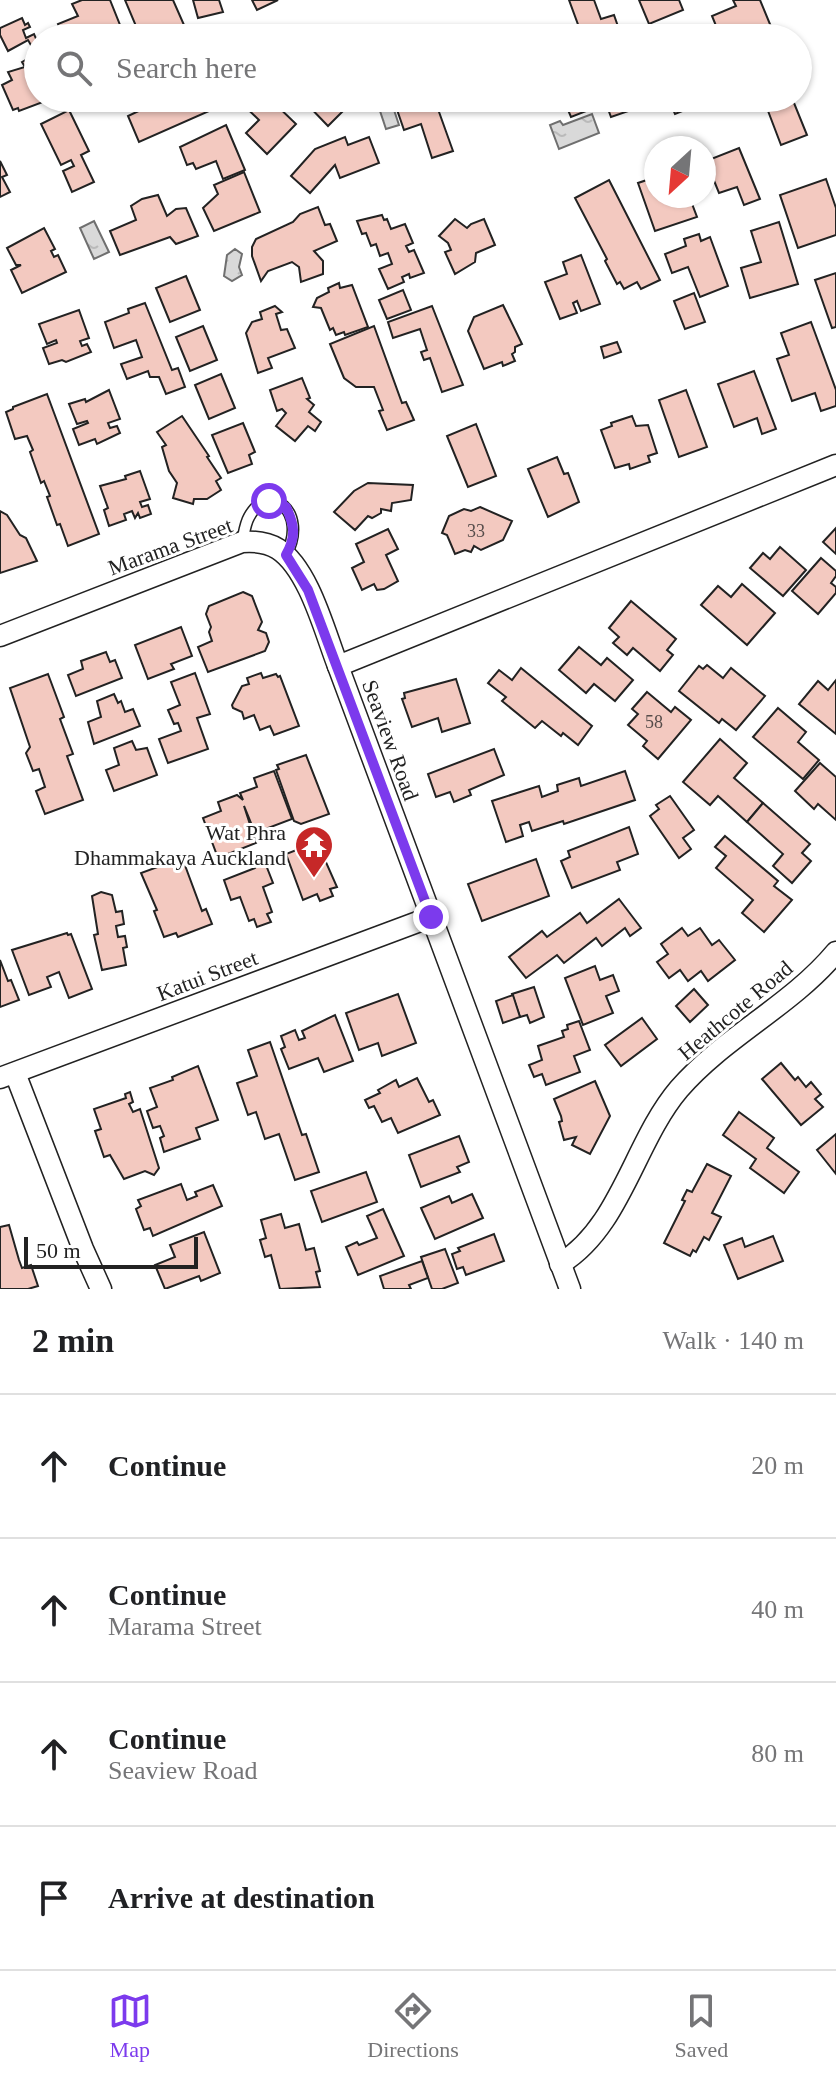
<!DOCTYPE html>
<html lang="en">
<head>
<meta charset="utf-8">
<style>
	body { margin:0; font-family:"Times New Roman",serif; background:#f2f2f2; color:#202124 }
	.compass { position:absolute; left:644px; top:136px; width:72px; height:72px; border-radius:50%; background:#fff; box-shadow:0 2px 6px #0004; rotate:206deg }
	.scale { position:absolute; left:24px; bottom:20px; width:174px; box-sizing:border-box; padding-left:8px; border:4px solid #222; border-top:0; font-size:22px; line-height:28px; white-space:nowrap; color:#222; -webkit-text-stroke:6px #fff; paint-order:stroke }
	.stop { position:absolute; width:24px; height:24px; margin:-18px; border:6px solid #7c3aed; border-radius:50%; background:#fff }
	.stop.end { background:#7c3aed; border-color:#fff; box-shadow:0 2px 8px #0008 }
	.list { margin:0; padding:0; list-style:none }
	h2 { display:flex; justify-content:space-between; align-items:center; height:104px; margin:0; padding:0 32px; font-size:34px }
	h2 small { font-size:26px; font-weight:400; color:#757577 }
	.list li { display:grid; grid-template-columns:52px 1fr auto; gap:24px; align-items:center; box-sizing:border-box; height:144px; padding:0 32px; border-top:2px solid #e0e0e0 }
	.list b { display:block; font-size:30px; white-space:nowrap }
	.list p { margin:0; font-size:26px; white-space:nowrap; color:#757577 }
	.list em { font-size:26px; font-style:normal; color:#757577 }
	.icon { flex:none; width:44px; height:44px; fill:none; stroke:currentColor; stroke-width:2; stroke-linecap:round; stroke-linejoin:round }
	.map { position:relative; flex:none; width:836px; height:1289px; overflow:hidden }
	.search { position:absolute; background:#fff; box-shadow:0 2px 6px #0004; left:24px; right:24px; top:24px; height:88px; display:flex; align-items:center; gap:20px; box-sizing:border-box; padding:0 28px; border-radius:44px; color:#757577; font-size:30px }
	.sheet { height:680px; background:#fff }
	nav { display:flex; justify-content:space-around; align-items:center; box-sizing:border-box; height:112px; border-top:2px solid #e0e0e0; background:#fff; font-size:22px; color:#757577 }
	nav a { display:grid; justify-items:center; gap:4px }
	nav .on { color:#7c3aed }
	.map>svg:first-child { display:block }
	.water { fill:url(#water-ripples); stroke:#6f6f6f; stroke-width:2 }
	.building { fill:#f3c9c0; stroke:#222; stroke-width:2 }
	.lines { fill:none; stroke-linecap:round; stroke-linejoin:round }
	.service-casing { stroke:#222; stroke-width:13 }
	.minor-casing { stroke:#222; stroke-width:23 }
	.service { stroke:#fff; stroke-width:10 }
	.minor { stroke:#fff; stroke-width:20 }
	.route { stroke:#7c3aed; stroke-width:10 }
	.labels { text-anchor:middle; stroke-width:6; stroke-linejoin:round; paint-order:stroke }
	.number-label { font-size:18px; fill:#564c4a }
	.street-label { font-size:22px; fill:#222; stroke:#fff }
	.poi-label { font-size:22px; fill:#222; stroke:#fff; text-anchor:end }
</style>
</head>
<body>
<div class="map">
<svg width="836" height="1289" viewBox="0 0 836 1289">
	<defs>
		<pattern id="water-ripples" width="26" height="14" patternUnits="userSpaceOnUse" patternTransform="scale(2)"><rect width="26" height="14" fill="#d9d9d9"/><path d="M2 4q2-2 4 0t4 0M15 11q2-2 4 0t4 0" fill="none" stroke="#bababa"/></pattern>
	</defs>
	<rect width="100%" height="100%" fill="#fff"/>
	<!-- water -->
	<g class="water">
		<polygon points="390,98 399,125 386,129 376,99"/>
		<polygon points="592,114 599,133 559,149 550,125 560,121 563,125"/>
		<polygon points="94,221 109,252 94,259 80,228"/>
		<polygon points="235,249 242,254 239,267 242,275 232,281 224,276 227,255"/>
	</g>
	<!-- building -->
	<g class="building">
		<polygon points="82,0 110,0 120,25 89,38 64,38 58,24 78,16 72,4"/>
		<polygon points="125,0 173,0 184,25 152,38 141,38"/>
		<polygon points="193,0 219,0 223,12 198,18"/>
		<polygon points="252,0 278,0 257,10"/>
		<polygon points="569,0 594,0 601,19 614,15 622,38 583,38"/>
		<polygon points="639,0 679,0 683,10 649,24"/>
		<polygon points="733,0 760,0 772,29 750,38 721,38 712,16 736,6"/>
		<polygon points="22,18 25,25 28,23 30,27 23,30 26,38 34,34 38,43 38,50 35,52 28,40 8,51 0,35 0,28"/>
		<polygon points="38,53 38,98 45,98 42,99 43,102 19,111 18,108 13,110 2,85 12,80 8,72 25,67 22,62"/>
		<polygon points="166,98 223,98 225,104 139,142 128,116"/>
		<polygon points="236,98 269,98 296,124 267,154 246,133 259,120"/>
		<polygon points="301,98 356,98 328,126"/>
		<polygon points="393,98 434,98 453,151 432,158 421,124 404,130"/>
		<polygon points="470,98 496,98 473,106"/>
		<polygon points="563,98 590,98 594,108 571,117"/>
		<polygon points="604,98 643,98 646,105 611,117"/>
		<polygon points="668,98 715,98 675,114"/>
		<polygon points="749,98 792,98 807,135 781,145 765,103 753,108"/>
		<polygon points="69,110 89,151 81,155 94,182 72,192 63,171 74,166 71,160 61,165 41,124"/>
		<polygon points="226,125 245,170 223,179 216,161 196,169 193,163 187,165 180,147"/>
		<polygon points="345,137 348,145 369,137 379,163 340,178 335,165 310,193 291,176 315,149"/>
		<polygon points="739,148 760,199 744,205 737,187 719,193 706,161"/>
		<polygon points="0,161 7,175 2,177 10,192 0,197"/>
		<polygon points="244,172 260,212 214,231 203,208 218,194 214,185"/>
		<polygon points="656,177 656,196 689,196 697,217 655,231 638,183"/>
		<polygon points="826,179 836,208 836,235 798,248 780,195"/>
		<polygon points="609,180 660,280 641,289 637,282 624,289 620,282 617,284 605,261 607,259 575,198"/>
		<polygon points="158,195 167,216 176,209 186,208 198,236 176,244 170,237 120,255 110,231 136,220 131,206 142,199"/>
		<polygon points="318,207 325,225 330,224 337,241 314,251 323,261 323,274 301,282 299,267 292,262 268,271 261,281 252,256 252,247 256,239 293,222 300,214"/>
		<polygon points="382,215 384,220 387,219 391,229 405,224 413,243 406,246 409,252 414,250 424,273 410,278 409,274 402,277 404,282 388,289 379,269 392,264 388,253 380,256 376,244 371,246 366,233 362,234 357,221"/>
		<polygon points="455,219 467,228 471,224 484,219 495,245 476,253 475,262 455,274 445,252 451,250 448,243 439,236"/>
		<polygon points="779,222 798,284 750,298 741,268 761,262 751,231"/>
		<polygon points="44,228 55,249 51,251 54,257 58,255 66,272 22,293 11,270 21,265 16,265 7,248"/>
		<polygon points="699,234 701,241 710,237 728,286 700,297 688,267 672,273 665,254 686,246 684,239"/>
		<polygon points="581,255 600,304 581,311 577,301 573,303 577,313 560,319 545,282 567,274 563,262"/>
		<polygon points="836,273 836,327 832,328 815,280"/>
		<polygon points="186,276 200,310 170,322 156,288"/>
		<polygon points="339,283 340,288 352,285 368,327 345,335 344,332 336,335 333,328 330,330 321,308 313,307 317,298 329,292 328,288"/>
		<polygon points="403,290 411,310 387,319 379,300"/>
		<polygon points="694,293 705,322 685,329 674,301"/>
		<polygon points="145,303 172,370 178,368 185,387 166,394 159,377 150,377 148,371 127,379 121,364 142,357 136,340 114,348 105,322 129,313 128,309"/>
		<polygon points="503,305 522,344 515,347 515,352 512,354 515,361 503,366 502,362 484,369 468,331 474,317"/>
		<polygon points="275,306 282,312 276,314 281,330 287,329 295,348 268,358 272,368 258,373 246,333 252,322 262,319 260,312"/>
		<polygon points="432,306 463,385 442,392 430,358 424,360 421,352 427,350 420,329 393,338 388,322"/>
		<polygon points="79,310 89,338 80,341 82,346 87,344 91,352 66,362 62,360 49,364 43,348 57,343 56,340 47,344 39,324"/>
		<polygon points="811,322 836,390 836,406 821,411 815,393 792,401 777,359 789,355 781,333"/>
		<polygon points="203,326 217,360 190,371 176,337"/>
		<polygon points="374,326 402,403 406,402 414,420 387,430 379,411 383,410 374,387 356,387 344,378 330,344"/>
		<polygon points="617,342 621,352 604,358 601,347"/>
		<polygon points="754,371 776,429 762,434 757,418 734,427 718,384"/>
		<polygon points="221,374 235,408 209,419 195,385"/>
		<polygon points="302,378 310,398 307,399 314,405 309,412 321,422 315,431 308,426 295,441 276,426 286,413 282,409 277,411 270,390"/>
		<polygon points="109,390 120,419 108,423 110,428 117,426 120,433 97,444 95,439 79,445 73,429 88,423 87,421 77,424 69,404 85,399 86,402"/>
		<polygon points="686,390 707,447 679,457 659,400"/>
		<polygon points="47,394 99,534 68,546 60,524 57,525 47,497 50,496 44,481 41,483 30,452 33,450 27,436 15,439 6,412 13,409 13,407"/>
		<polygon points="182,416 209,456 207,457 221,478 216,481 221,490 207,499 194,499 193,504 173,498 177,483 169,471 162,447 166,445 157,432"/>
		<polygon points="632,416 636,426 648,425 657,453 648,456 650,462 630,469 629,464 615,468 601,430 612,426 611,423"/>
		<polygon points="243,423 255,452 249,455 252,464 228,473 212,435"/>
		<polygon points="476,424 496,476 468,487 447,436"/>
		<polygon points="557,457 564,474 568,473 579,502 548,517 528,469"/>
		<polygon points="140,471 150,499 140,502 142,507 148,505 151,514 140,518 138,513 135,518 132,511 124,514 126,520 109,526 104,510 108,508 100,486 126,479 125,476"/>
		<polygon points="368,483 413,485 411,500 392,503 391,511 381,509 381,513 372,518 368,516 355,530 334,512 354,491"/>
		<polygon points="480,507 512,521 503,540 481,550 474,546 471,552 465,550 455,554 447,535 442,533 449,516 464,509 471,511"/>
		<polygon points="0,511 7,515 20,535 26,538 37,561 0,573"/>
		<polygon points="836,528 836,554 823,542"/>
		<polygon points="388,529 398,549 386,555 398,581 384,589 377,590 374,584 362,590 352,568 364,562 356,544"/>
		<polygon points="780,547 806,570 783,596 750,568 763,553 770,559"/>
		<polygon points="821,558 836,571 836,576 831,583 836,587 836,593 818,614 792,591"/>
		<polygon points="742,584 775,613 747,645 701,605 718,586 731,597"/>
		<polygon points="243,592 252,596 262,622 258,630 266,633 269,642 265,651 208,672 198,647 212,641 209,632 211,627 206,614 209,606"/>
		<polygon points="631,601 676,639 667,650 673,655 660,671 633,648 627,655 613,643 619,637 609,628"/>
		<polygon points="181,627 192,656 171,664 174,669 148,679 135,645"/>
		<polygon points="579,647 601,665 607,658 633,680 615,701 594,684 586,693 559,670"/>
		<polygon points="106,652 110,662 115,660 122,678 76,696 68,675 83,669 81,661"/>
		<polygon points="707,665 723,678 731,668 765,696 736,730 722,719 719,723 679,691 699,666 703,669"/>
		<polygon points="521,668 592,726 578,745 563,733 561,736 542,721 535,728 502,701 506,697 488,683 499,670 512,680"/>
		<polygon points="195,673 210,714 197,718 208,749 168,763 159,739 181,731 178,723 174,724 168,710 180,705 171,682"/>
		<polygon points="261,673 263,678 276,674 278,677 280,676 299,726 274,735 270,726 260,730 254,715 244,719 242,712 233,708 232,705 242,686 249,684 247,678"/>
		<polygon points="48,674 64,717 60,719 73,754 67,756 83,800 45,814 36,791 45,787 39,769 33,771 26,753 30,747 10,688"/>
		<polygon points="456,679 470,723 442,732 438,718 412,727 402,699 405,698 404,693"/>
		<polygon points="836,680 836,734 799,704 818,681 828,690"/>
		<polygon points="647,692 671,712 675,707 691,720 658,759 643,746 647,741 628,725 638,714 632,709"/>
		<polygon points="114,694 118,703 121,701 125,712 133,709 140,726 94,744 88,722 101,717 97,701"/>
		<polygon points="778,708 806,732 798,742 819,760 803,779 753,737"/>
		<polygon points="720,739 747,763 734,778 763,803 747,822 718,796 710,805 683,782"/>
		<polygon points="132,741 136,750 147,748 157,775 114,791 106,770 119,765 114,748"/>
		<polygon points="494,749 504,775 469,790 471,795 454,802 450,792 436,797 428,774"/>
		<polygon points="306,755 329,814 301,824 294,821 276,770 279,769 277,765"/>
		<polygon points="820,763 836,777 836,820 818,804 814,809 795,791"/>
		<polygon points="274,771 292,819 255,833 244,806 256,843 218,858 203,818 221,811 218,802 237,795 243,800 240,793 257,787 254,778"/>
		<polygon points="625,771 635,800 564,824 563,821 532,831 529,822 520,825 523,836 506,842 492,801 539,786 542,797 558,791 557,785 579,778 581,786"/>
		<polygon points="670,796 694,830 683,838 691,849 679,858 650,816 659,809 656,805"/>
		<polygon points="763,803 810,844 802,853 811,861 792,883 773,866 783,854 747,822"/>
		<polygon points="629,827 638,854 617,862 620,870 572,888 561,861 570,857 568,851"/>
		<polygon points="725,836 778,881 774,886 792,900 764,932 742,913 753,900 716,868 726,856 715,847"/>
		<polygon points="317,842 337,887 330,889 333,896 320,901 317,894 303,900 286,854"/>
		<polygon points="536,859 549,896 482,921 468,884"/>
		<polygon points="183,860 202,911 206,909 212,924 178,937 176,933 164,937 154,911 157,910 141,873 171,862 172,864"/>
		<polygon points="264,860 273,883 263,887 272,912 267,914 271,922 257,927 254,919 249,921 240,897 231,900 224,880 255,868 254,864"/>
		<polygon points="101,892 112,895 116,912 122,911 124,924 116,926 118,937 125,936 127,947 123,948 126,965 102,970 94,935 98,934 92,896"/>
		<polygon points="619,899 641,928 630,936 625,928 602,946 596,938 564,963 557,955 526,978 509,957 542,931 547,937 580,913 587,923"/>
		<polygon points="682,928 688,936 700,928 712,945 719,940 735,960 708,981 701,971 688,981 680,970 669,978 657,962 668,954 661,944"/>
		<polygon points="67,933 68,935 71,934 92,989 69,998 59,972 47,977 51,987 29,995 12,950"/>
		<polygon points="0,960 8,981 11,980 19,1000 0,1007"/>
		<polygon points="595,966 600,980 613,975 619,991 606,996 613,1013 583,1025 565,978"/>
		<polygon points="534,987 544,1017 530,1023 527,1015 520,1017 512,994"/>
		<polygon points="694,989 708,1005 690,1022 676,1006"/>
		<polygon points="398,994 416,1043 382,1056 378,1043 359,1050 346,1013"/>
		<polygon points="513,995 520,1017 503,1023 496,1001"/>
		<polygon points="335,1015 353,1061 324,1072 318,1058 289,1069 281,1049 285,1047 281,1036 295,1030 299,1040 305,1038 302,1031"/>
		<polygon points="642,1018 657,1039 621,1066 605,1045"/>
		<polygon points="579,1021 590,1050 574,1056 580,1072 546,1085 542,1074 534,1077 529,1065 542,1060 538,1046 564,1037 562,1031 568,1029 567,1025"/>
		<polygon points="270,1042 302,1135 306,1134 319,1172 295,1180 279,1134 265,1139 256,1112 248,1115 237,1083 257,1076 248,1050"/>
		<polygon points="781,1063 795,1080 798,1077 806,1087 811,1082 821,1094 815,1099 823,1107 801,1125 762,1079"/>
		<polygon points="198,1066 218,1120 196,1128 200,1139 164,1152 160,1138 164,1136 160,1126 153,1128 147,1111 157,1107 150,1088 173,1080 172,1077"/>
		<polygon points="417,1078 429,1102 433,1100 440,1115 398,1133 391,1118 382,1122 374,1106 369,1108 365,1100 380,1093 378,1090 396,1080 399,1087"/>
		<polygon points="595,1081 610,1116 590,1154 572,1145 576,1137 564,1140 559,1122 562,1121 561,1116 554,1099"/>
		<polygon points="130,1092 133,1102 129,1104 133,1112 140,1109 159,1168 154,1175 145,1171 124,1179 110,1155 104,1157 95,1131 101,1129 94,1109 126,1098 125,1094"/>
		<polygon points="739,1112 774,1138 767,1148 799,1172 784,1193 750,1168 756,1159 723,1135"/>
		<polygon points="836,1134 836,1174 817,1150"/>
		<polygon points="459,1136 469,1162 457,1167 460,1172 421,1187 409,1155"/>
		<polygon points="707,1164 731,1176 712,1213 721,1217 709,1240 704,1237 696,1252 693,1250 690,1256 664,1243 685,1201 682,1200 687,1190 692,1192"/>
		<polygon points="366,1172 377,1202 322,1222 311,1191"/>
		<polygon points="181,1184 187,1200 197,1196 195,1192 213,1185 222,1206 153,1236 150,1228 144,1230 136,1209 141,1206 138,1200"/>
		<polygon points="472,1194 483,1218 435,1239 421,1208 449,1196 452,1203"/>
		<polygon points="383,1209 404,1256 358,1275 346,1247 357,1242 359,1245 377,1238 367,1216"/>
		<polygon points="281,1214 285,1228 299,1224 306,1250 314,1248 320,1271 316,1272 320,1287 280,1289 271,1255 265,1257 260,1240 266,1238 261,1220"/>
		<polygon points="9,1225 19,1260 22,1268 31,1265 38,1286 28,1289 0,1289 0,1227"/>
		<polygon points="204,1232 220,1273 201,1281 199,1276 165,1289 155,1265 175,1257 170,1245"/>
		<polygon points="494,1234 504,1261 466,1275 463,1267 457,1269 452,1254 460,1251 458,1248"/>
		<polygon points="773,1236 783,1261 738,1279 724,1245 742,1238 745,1247"/>
		<polygon points="445,1249 458,1283 442,1289 432,1289 421,1257"/>
		<polygon points="422,1261 428,1278 409,1285 411,1289 384,1289 380,1276"/>
	</g>
	<g class="lines">
		<!-- service casing -->
		<g class="service-casing">
			<path id="service" d="M242 542C244 534 245 524 249 517 269 480 309 512 286 555"/>
		</g>
		<!-- minor casing -->
		<g class="minor-casing">
			<g id="minor">
				<path d="M0 636 242 542C255 541 267 542 278 549 309 569 325 633 338 666"/>
				<polyline points="15,1073 83,1249 101,1289"/>
				<polyline points="0,1078 431,917"/>
				<path d="M560 1264C621 1227 634 1142 679 1089 725 1036 791 1006 836 952"/>
				<polyline points="570,1289 338,666 836,465"/>
			</g>
		</g>
		<!-- service -->
		<use href="#service" class="service"/>
		<!-- minor -->
		<use href="#minor" class="minor"/>
	</g>
	<g class="lines">
		<!-- route -->
		<path class="route" d="M269 501 286 507C295 526 296 537 286 555L308 590 431 917"/>
	</g>
	<!-- icons -->
	<defs>
		<g id="temple-pin" transform="scale(2)"><path d="M0 17L-7.5 6A9.5 9.5 0 1 1 7.5 6Z" fill="#c62828" stroke="#fff"/><path d="M0-6L5-2H3V0L6.5 2.5H4V6H1.5V3h-3V6H-4V2.5H-6.5L-3 0V-2H-5Z" fill="#fff"/></g>
	</defs>
	<g fill-rule="evenodd">
		<use href="#temple-pin" x="314" y="845"/>
	</g>
	<g class="labels">
		<!-- number labels -->
		<g class="number-label">
			<text x="476" y="537">33</text>
			<text x="654" y="728">58</text>
		</g>
		<!-- street labels -->
		<g class="street-label">
			<text transform="translate(170 546) rotate(-20)" y="8">Marama Street</text>
			<text transform="translate(391 740) rotate(70)" y="8">Seaview Road</text>
			<text transform="translate(207 975) rotate(-21)" y="8">Katui Street</text>
			<text transform="translate(735 1010) rotate(-40)" y="8">Heathcote Road</text>
		</g>
		<!-- poi labels -->
		<g class="poi-label">
			<text x="286" y="840">Wat Phra<tspan x="286" dy="25">Dhammakaya Auckland</tspan></text>
		</g>
	</g>
</svg>
<svg class="compass" viewBox="-18 -18 36 36"><path d="M0-13l5 13h-10z" fill="#e53935"/><path d="M0 13l5-13h-10z" fill="#757577"/></svg>
<div class="scale">50 m</div>
<div class="stop" style="left:269px;top:501px"></div>
<div class="stop end" style="left:431px;top:917px"></div>
<div class="search"><svg class="icon" aria-label="search" viewBox="0 0 24 24"><circle cx="10" cy="10" r="6"/><path d="M15 15l6 6"/></svg>Search here</div>
</div>
<section class="sheet">
<h2>2 min<small>Walk · 140 m</small></h2>
<ul class="list">
<li><svg class="icon" aria-label="ahead" viewBox="0 0 24 24"><path d="M12 20V5M6 11l6-6 6 6"/></svg><div><b>Continue</b></div><em>20 m</em></li>
<li><svg class="icon" aria-label="ahead" viewBox="0 0 24 24"><path d="M12 20V5M6 11l6-6 6 6"/></svg><div><b>Continue</b><p>Marama Street</p></div><em>40 m</em></li>
<li><svg class="icon" aria-label="ahead" viewBox="0 0 24 24"><path d="M12 20V5M6 11l6-6 6 6"/></svg><div><b>Continue</b><p>Seaview Road</p></div><em>80 m</em></li>
<li><svg class="icon" aria-label="arrive" viewBox="0 0 24 24"><path d="M6 21V4h12l-3 4 3 4H6"/></svg><div><b>Arrive at destination</b></div></li>
</ul>
</section>
<nav>
<a class="on"><svg class="icon" aria-label="map" viewBox="0 0 24 24"><path d="M3 6l6-2 6 2 6-2v14l-6 2-6-2-6 2zM9 4v14M15 6v14"/></svg>Map</a>
<a><svg class="icon" aria-label="directions" viewBox="0 0 24 24"><path d="M12 3l9 9-9 9-9-9zM9 14v-3h6M13 9l2 2-2 2"/></svg>Directions</a>
<a><svg class="icon" aria-label="saved" viewBox="0 0 24 24"><path d="M7 4h10v16l-5-4-5 4z"/></svg>Saved</a>
</nav>
</body>
</html>
